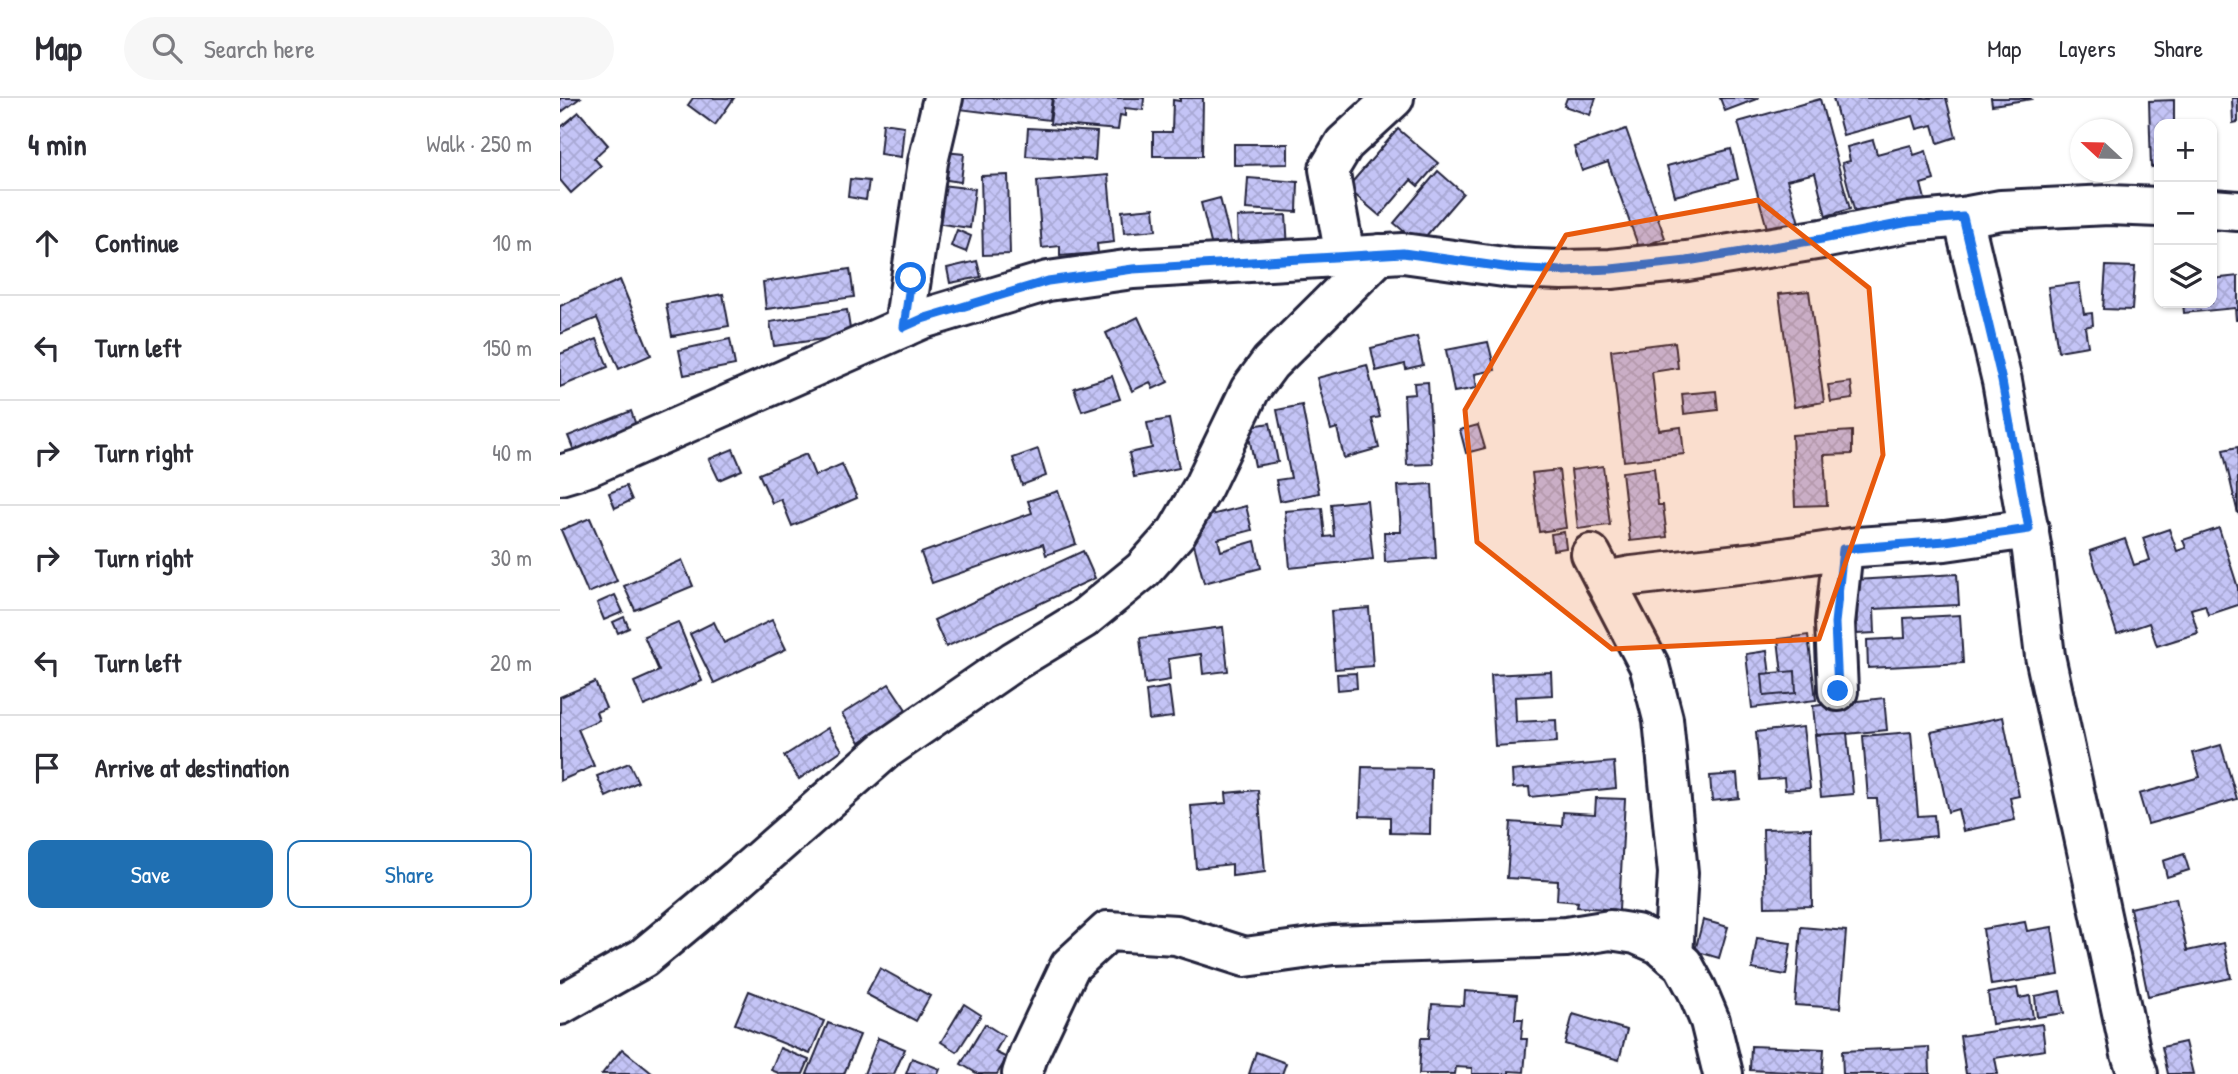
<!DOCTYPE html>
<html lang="en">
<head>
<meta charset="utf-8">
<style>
	body { margin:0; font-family:"Patrick Hand",sans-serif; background:#f7f7f7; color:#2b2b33 }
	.controls { position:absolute; right:21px; top:21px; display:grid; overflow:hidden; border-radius:14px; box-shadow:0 2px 5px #0004 }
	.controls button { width:63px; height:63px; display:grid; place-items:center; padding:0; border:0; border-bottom:2px solid #e1e1e2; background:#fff; color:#2b2b33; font:35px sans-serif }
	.compass { position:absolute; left:1510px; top:21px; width:63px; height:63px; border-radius:50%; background:#fff; box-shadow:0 2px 5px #0004; rotate:292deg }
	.stop { position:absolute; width:21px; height:21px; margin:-16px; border:5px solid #1a73e8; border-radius:50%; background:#fff }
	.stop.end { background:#1a73e8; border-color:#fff; box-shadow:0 2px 7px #0008 }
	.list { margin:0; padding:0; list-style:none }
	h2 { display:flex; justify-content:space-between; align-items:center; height:91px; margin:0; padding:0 28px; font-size:30px }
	h2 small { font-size:23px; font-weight:400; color:#7c7c81 }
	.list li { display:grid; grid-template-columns:46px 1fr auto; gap:21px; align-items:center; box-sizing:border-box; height:105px; padding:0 28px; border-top:2px solid #e1e1e2 }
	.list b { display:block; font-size:26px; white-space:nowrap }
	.list em { font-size:23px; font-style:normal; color:#7c7c81 }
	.actions { display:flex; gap:14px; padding:21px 28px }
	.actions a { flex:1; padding:16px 0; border:2px solid #1f6fb2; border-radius:14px; text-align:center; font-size:24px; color:#1f6fb2 }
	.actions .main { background:#1f6fb2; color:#fff }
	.icon { flex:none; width:38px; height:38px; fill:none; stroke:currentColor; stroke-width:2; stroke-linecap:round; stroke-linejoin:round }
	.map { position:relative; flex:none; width:1678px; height:976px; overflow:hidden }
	header { display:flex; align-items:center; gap:42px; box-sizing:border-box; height:98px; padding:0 35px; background:#fff; border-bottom:2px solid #e1e1e2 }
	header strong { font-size:33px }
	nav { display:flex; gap:38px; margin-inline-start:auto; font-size:24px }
	.search { width:490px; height:63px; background:#f7f7f7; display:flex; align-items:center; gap:18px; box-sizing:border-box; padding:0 24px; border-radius:38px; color:#7c7c81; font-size:26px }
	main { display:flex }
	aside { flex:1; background:#fff }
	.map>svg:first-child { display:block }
	.building { fill:url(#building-cross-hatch); stroke:#22223b; stroke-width:2 }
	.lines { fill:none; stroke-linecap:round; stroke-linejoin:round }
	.street-casing { stroke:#22223b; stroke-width:44 }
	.street { stroke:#fff; stroke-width:38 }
	.route { stroke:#1a73e8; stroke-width:9 }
	.marked { fill:#e8590c; fill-opacity:0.2; stroke:#e8590c; stroke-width:5; stroke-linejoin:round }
</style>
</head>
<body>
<header>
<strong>Map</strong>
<div class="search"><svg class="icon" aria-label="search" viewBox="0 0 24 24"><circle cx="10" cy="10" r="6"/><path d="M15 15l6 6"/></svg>Search here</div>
<nav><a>Map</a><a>Layers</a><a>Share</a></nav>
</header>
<main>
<aside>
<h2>4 min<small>Walk · 250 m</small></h2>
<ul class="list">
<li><svg class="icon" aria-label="ahead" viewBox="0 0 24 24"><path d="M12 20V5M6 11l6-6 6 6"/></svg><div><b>Continue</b></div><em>10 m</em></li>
<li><svg class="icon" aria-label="left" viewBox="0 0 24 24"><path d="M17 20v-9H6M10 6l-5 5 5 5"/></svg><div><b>Turn left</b></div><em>150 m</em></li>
<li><svg class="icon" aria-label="right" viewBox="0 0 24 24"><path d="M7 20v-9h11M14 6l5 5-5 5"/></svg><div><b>Turn right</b></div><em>40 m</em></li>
<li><svg class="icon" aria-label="right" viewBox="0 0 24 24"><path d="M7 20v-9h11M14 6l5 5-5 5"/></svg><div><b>Turn right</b></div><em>30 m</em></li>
<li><svg class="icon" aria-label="left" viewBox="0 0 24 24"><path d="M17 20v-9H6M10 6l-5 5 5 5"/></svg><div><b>Turn left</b></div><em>20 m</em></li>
<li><svg class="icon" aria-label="arrive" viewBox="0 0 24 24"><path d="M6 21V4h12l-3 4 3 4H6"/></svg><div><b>Arrive at destination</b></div></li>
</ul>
<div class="actions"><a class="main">Save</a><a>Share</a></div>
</aside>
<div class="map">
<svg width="1678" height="976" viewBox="0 0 1678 976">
	<defs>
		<pattern id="building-cross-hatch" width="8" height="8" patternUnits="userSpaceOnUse" patternTransform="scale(1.75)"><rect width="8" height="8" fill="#c4c4f6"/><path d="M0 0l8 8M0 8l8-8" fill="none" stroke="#a8a8d4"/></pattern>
	</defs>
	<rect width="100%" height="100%" fill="#fff"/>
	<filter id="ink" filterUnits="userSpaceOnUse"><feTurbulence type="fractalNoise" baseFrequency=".0143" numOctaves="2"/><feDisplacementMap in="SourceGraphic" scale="14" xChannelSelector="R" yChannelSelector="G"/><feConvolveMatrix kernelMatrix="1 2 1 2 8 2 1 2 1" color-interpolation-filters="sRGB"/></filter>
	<g filter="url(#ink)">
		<!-- building -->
		<g class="building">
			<polygon points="0,0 20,0 0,15"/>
			<polygon points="133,0 174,0 155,27 128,7"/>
			<polygon points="400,0 492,0 489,22 399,11"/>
			<polygon points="493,0 584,0 583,12 565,10 565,18 560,17 558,32 490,26"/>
			<polygon points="620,0 643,0 642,58 593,58 593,34 612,34 613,2 620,3"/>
			<polygon points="1007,0 1036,0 1030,17 1004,8"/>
			<polygon points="1160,0 1199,0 1165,13"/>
			<polygon points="1273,0 1386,0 1396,39 1378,45 1373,27 1357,31 1353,18 1283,37"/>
			<polygon points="1431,0 1470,0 1471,1 1432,7"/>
			<polygon points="1672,0 1678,0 1678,24 1673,25"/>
			<polygon points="1260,1 1290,111 1266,118 1255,75 1227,82 1239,125 1208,134 1178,24"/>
			<polygon points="1614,2 1614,26 1599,26 1599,68 1591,69 1589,3"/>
			<polygon points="19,14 48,47 34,60 41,68 11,95 0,82 0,30"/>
			<polygon points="323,25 344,28 341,59 320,56"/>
			<polygon points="468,30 537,34 535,62 466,58"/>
			<polygon points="838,31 878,65 858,88 851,82 820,118 787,90"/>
			<polygon points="1066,31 1105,140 1079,150 1048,64 1022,73 1014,49"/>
			<polygon points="1313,42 1317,56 1351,47 1354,57 1366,53 1374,82 1361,86 1366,105 1297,123 1282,65 1290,63 1287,49"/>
			<polygon points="674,46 728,46 728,66 674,67"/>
			<polygon points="1171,51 1178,81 1115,98 1107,68"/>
			<polygon points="384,54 404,56 401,84 380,81"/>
			<polygon points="878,73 903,95 859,146 834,125"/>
			<polygon points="448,77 450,156 423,157 421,78"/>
			<polygon points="548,77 554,144 537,146 538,155 500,158 500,148 482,150 477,83"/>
			<polygon points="688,80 738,84 737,114 686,111"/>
			<polygon points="290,81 309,83 306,102 288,99"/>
			<polygon points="381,87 415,91 410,130 375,125"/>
			<polygon points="660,100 672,148 653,153 641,105"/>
			<polygon points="594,110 596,132 564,135 562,113"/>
			<polygon points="726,117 728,151 678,153 677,119"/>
			<polygon points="397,132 411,138 406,154 391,148"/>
			<polygon points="417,163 421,179 390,185 387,170"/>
			<polygon points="1546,168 1575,169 1572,212 1543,211"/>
			<polygon points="290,171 294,199 206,211 203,184"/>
			<polygon points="1678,178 1678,222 1676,222 1675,210 1624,215 1623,205 1652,205 1652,181"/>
			<polygon points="60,182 91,257 59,271 37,220 0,236 0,208"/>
			<polygon points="1519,185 1524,216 1532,215 1533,227 1525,229 1528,248 1498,253 1488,189"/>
			<polygon points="1249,193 1264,304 1234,309 1219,196"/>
			<polygon points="163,196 169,228 112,238 106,206"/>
			<polygon points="287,212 291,237 214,248 210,224"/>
			<polygon points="578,219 608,284 593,291 590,284 572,293 546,235"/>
			<polygon points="857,239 863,267 846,271 845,266 816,273 811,250"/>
			<polygon points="37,241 48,269 0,289 0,256"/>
			<polygon points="170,241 175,267 124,277 119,252"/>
			<polygon points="928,244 935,272 915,276 917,290 894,294 886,252"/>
			<polygon points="1115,244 1118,270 1092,274 1099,332 1121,329 1124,356 1064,363 1051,252"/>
			<polygon points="807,267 820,319 812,321 819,350 784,360 777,330 771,332 757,280"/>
			<polygon points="552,278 560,301 522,313 514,290"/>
			<polygon points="868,284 873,366 847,367 844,297 855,296 854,285"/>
			<polygon points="1291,284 1293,301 1271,304 1268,287"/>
			<polygon points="1156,293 1158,312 1124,316 1122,296"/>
			<polygon points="742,307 759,395 720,403 716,382 731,380 717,312"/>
			<polygon points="71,313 79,336 17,360 8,338"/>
			<polygon points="609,321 619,370 574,379 569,355 592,350 587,325"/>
			<polygon points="710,325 718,364 695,368 687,329"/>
			<polygon points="918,327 925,350 906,355 900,332"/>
			<polygon points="1292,333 1292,356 1264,357 1267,407 1235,408 1232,337"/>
			<polygon points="1678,349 1678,416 1663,352"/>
			<polygon points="173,351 182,372 159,382 149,361"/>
			<polygon points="478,351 486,378 462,387 453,360"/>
			<polygon points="246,356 255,378 282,366 297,400 232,428 221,401 212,405 199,376"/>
			<polygon points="1043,368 1050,427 1018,431 1011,372"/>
			<polygon points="1094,370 1098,407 1103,407 1107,439 1070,443 1062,374"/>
			<polygon points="999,372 1006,430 979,434 972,375"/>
			<polygon points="872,386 876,460 825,464 824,434 841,434 838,388"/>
			<polygon points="66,388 72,402 55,410 49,395"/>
			<polygon points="498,393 516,446 486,457 483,446 372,485 361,455 472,415 468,403"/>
			<polygon points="807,402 813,461 730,470 725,413 762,410 765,439 774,438 771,406"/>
			<polygon points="686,408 692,432 658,441 661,453 695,443 701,470 644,485 628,423"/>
			<polygon points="30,420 57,483 28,495 1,432"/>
			<polygon points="1659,430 1678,490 1678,507 1648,517 1645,507 1631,511 1638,535 1597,548 1589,525 1557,536 1530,453 1565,441 1574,467 1590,462 1583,440 1609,431 1617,453 1626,450 1623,442"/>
			<polygon points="1004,434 1006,450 993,452 991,436"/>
			<polygon points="523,453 535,480 386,549 374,522"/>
			<polygon points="122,462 133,488 75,512 64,488"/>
			<polygon points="1397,476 1399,507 1314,511 1315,535 1297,536 1295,482"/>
			<polygon points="55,497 63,514 44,522 37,505"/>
			<polygon points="809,510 813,568 775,571 771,513"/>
			<polygon points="1400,517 1403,565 1308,570 1307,542 1345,540 1344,520"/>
			<polygon points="64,519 69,530 58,535 53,524"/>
			<polygon points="212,522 226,551 154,585 130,536 154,524 164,545"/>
			<polygon points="118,524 142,583 84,608 74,584 99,573 84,538"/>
			<polygon points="663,529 668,573 643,576 641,556 608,561 610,582 585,586 580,540"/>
			<polygon points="1248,537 1256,602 1192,610 1186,556 1207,553 1210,578 1222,576 1218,541"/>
			<polygon points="1235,573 1236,595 1204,598 1202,576"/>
			<polygon points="991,574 992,597 955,599 956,624 996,622 997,644 935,648 931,577"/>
			<polygon points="796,575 797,590 778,592 777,576"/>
			<polygon points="35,584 46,610 36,614 39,622 18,631 34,668 0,683 0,599"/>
			<polygon points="329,586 347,613 300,644 282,616"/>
			<polygon points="609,589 613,619 589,622 586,593"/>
			<polygon points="1324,600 1327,632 1256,639 1253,608"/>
			<polygon points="1443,619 1459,698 1450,700 1455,722 1403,733 1398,711 1388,714 1371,634"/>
			<polygon points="1243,629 1250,690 1225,692 1224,680 1200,682 1196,634"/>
			<polygon points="268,630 282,652 239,681 224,658"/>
			<polygon points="1351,634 1358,718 1374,717 1376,738 1320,744 1317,701 1308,701 1303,638"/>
			<polygon points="1287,635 1293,696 1261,699 1255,637"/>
			<polygon points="1661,647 1677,701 1588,726 1579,696 1640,679 1633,655"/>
			<polygon points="1054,664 1056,690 970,699 969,689 953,690 952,673"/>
			<polygon points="69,665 78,684 46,699 37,678"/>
			<polygon points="802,669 871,670 870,736 830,735 830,719 800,718"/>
			<polygon points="1177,676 1179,700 1152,703 1150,678"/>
			<polygon points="698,692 705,774 672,778 672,766 636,770 631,708 667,705 666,695"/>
			<polygon points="1036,700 1065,701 1059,812 1017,809 1018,804 997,802 998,783 947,780 951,724 1002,728 1003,714 1035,716"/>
			<polygon points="1251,730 1252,808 1205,809 1203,731"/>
			<polygon points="1624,756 1629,772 1607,779 1603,763"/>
			<polygon points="1616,800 1627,853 1664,845 1671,880 1588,898 1570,810"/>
			<polygon points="1143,822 1168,829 1159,860 1135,853"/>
			<polygon points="1465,824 1467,833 1492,829 1499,877 1431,887 1423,831"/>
			<polygon points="1241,829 1286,833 1280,910 1235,907"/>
			<polygon points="1197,840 1231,845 1226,877 1192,871"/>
			<polygon points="320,870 370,898 356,923 306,896"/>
			<polygon points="1457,890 1459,900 1470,898 1473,920 1432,926 1428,895"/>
			<polygon points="189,893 264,923 250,956 175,926"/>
			<polygon points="905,893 957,897 955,921 963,921 961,941 967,941 964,974 949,973 949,976 912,976 912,970 896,969 895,976 859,976 861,940 869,940 872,906 904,908"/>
			<polygon points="1500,893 1504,915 1477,919 1475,898"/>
			<polygon points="404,906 421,917 397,954 381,944"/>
			<polygon points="1013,916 1067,932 1059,962 1005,946"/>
			<polygon points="268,925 300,937 284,976 247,976"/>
			<polygon points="425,926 444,938 435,954 447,960 437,976 418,976 401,966"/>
			<polygon points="1482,926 1485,952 1435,960 1438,976 1406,976 1400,938"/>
			<polygon points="318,940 345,951 334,976 304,976"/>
			<polygon points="1625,944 1633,976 1608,976 1602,949"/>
			<polygon points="1191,948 1264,951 1262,976 1190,972"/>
			<polygon points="1369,949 1370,976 1283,976 1282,953"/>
			<polygon points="220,950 249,962 243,976 221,976 211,972"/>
			<polygon points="62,951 93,976 42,976"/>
			<polygon points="696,954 726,965 722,976 689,976"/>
			<polygon points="352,960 380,971 378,976 346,976"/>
		</g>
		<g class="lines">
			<!-- street casing -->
			<g class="street-casing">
				<g id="street">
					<polyline points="1652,111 1678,113"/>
					<polyline points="1403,119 1442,283 1472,453 1485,558 1571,956 1578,976"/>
					<polyline points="785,158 769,71 784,46 834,0"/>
					<polyline points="344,229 368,64 383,0"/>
					<polyline points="0,377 27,369 362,221 488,183 573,171 843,155 951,170 1002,172 1051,171 1127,163 1262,141 1349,124 1403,119 1441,112 1549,107 1599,109"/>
					<polyline points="1031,456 1089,567 1103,621 1118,775 1113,858"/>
					<polyline points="1045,483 1072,478 1196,464 1298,449 1385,443 1469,431"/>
					<polyline points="1278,593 1275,525 1283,451"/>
					<polyline points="0,907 83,860 178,781 325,652 454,563 523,521 583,472 617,434 643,389 690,292 710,265 820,156"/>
					<polyline points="462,976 469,955 510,868 548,833 616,837 685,859 773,847 1006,839 1050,832 1076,836 1099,846 1123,866 1137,892 1150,923 1163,976"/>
				</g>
			</g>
			<!-- street -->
			<use href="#street" class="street"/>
		</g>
	</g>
	<g class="lines" filter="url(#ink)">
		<!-- route -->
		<polyline class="route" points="351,180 344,229 362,221 488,183 573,171 843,155 951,170 1002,173 1051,171 1127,163 1262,141 1349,124 1403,119 1442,283 1469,431 1385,443 1283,451 1275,525 1278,593"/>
	</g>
	<!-- marked area -->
	<path class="marked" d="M1198 102 1309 190 1323 357 1259 541 1052 551 917 444 905 312 1006 137Z"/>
</svg>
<div class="controls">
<button>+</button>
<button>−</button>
<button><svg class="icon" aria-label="layers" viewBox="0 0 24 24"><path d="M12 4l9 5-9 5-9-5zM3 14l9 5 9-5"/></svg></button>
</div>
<svg class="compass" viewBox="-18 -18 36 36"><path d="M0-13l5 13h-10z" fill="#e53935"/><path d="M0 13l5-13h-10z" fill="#7c7c81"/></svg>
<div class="stop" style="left:351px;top:180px"></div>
<div class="stop end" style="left:1278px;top:593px"></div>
</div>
</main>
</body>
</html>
